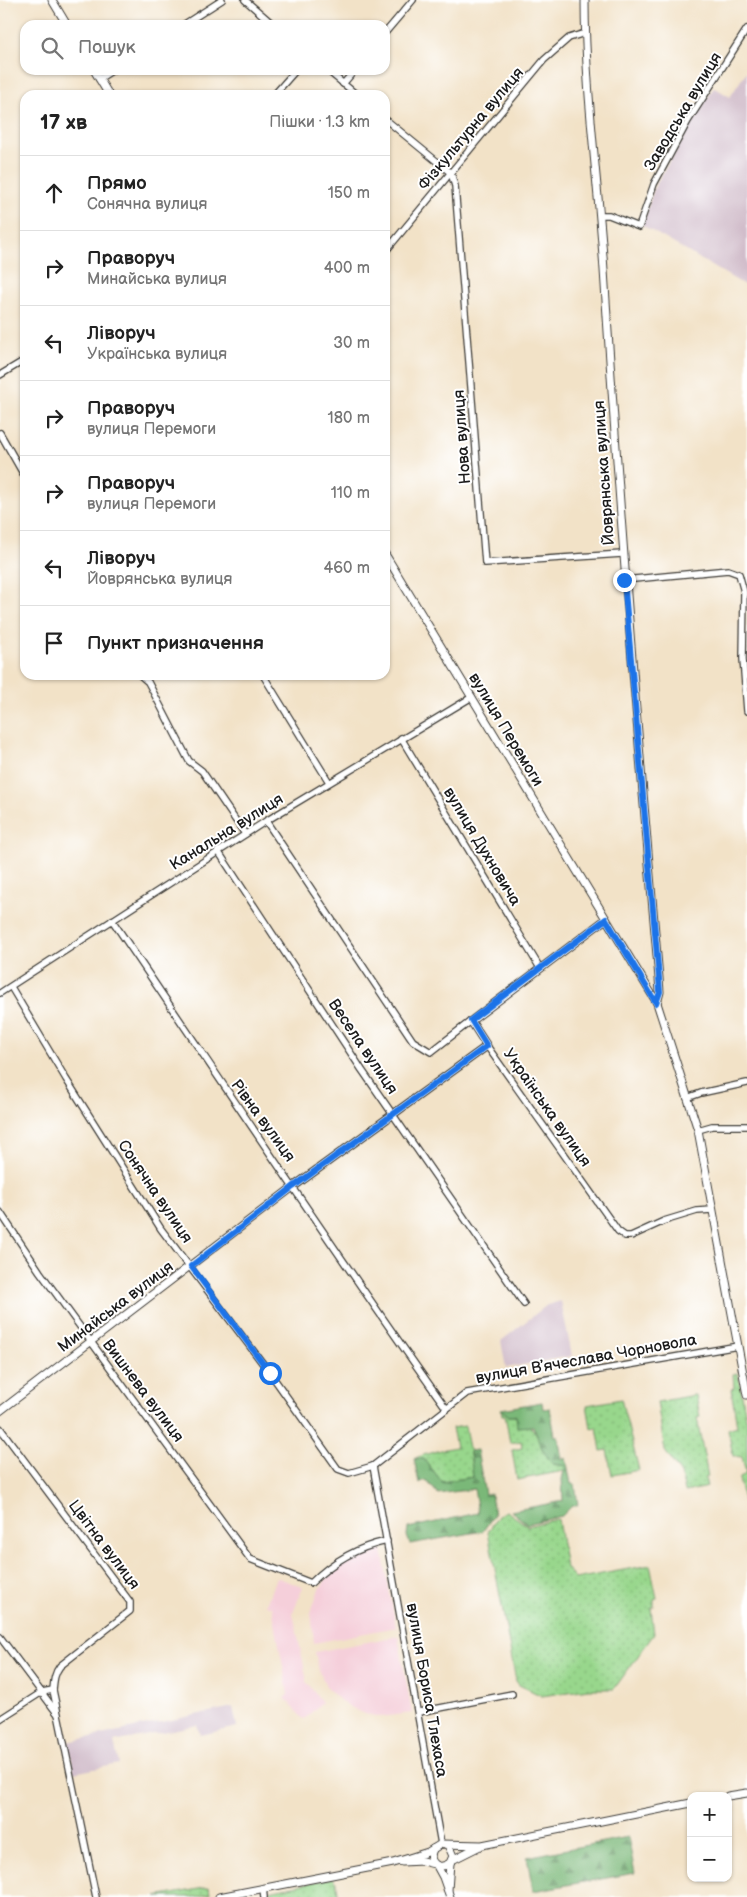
<!DOCTYPE html>
<html lang="uk">
<head>
<meta charset="utf-8">
<style>
	body { margin:0; font-family:"Balsamiq Sans",sans-serif; background:#f2f2f2; color:#222 }
	.controls { position:absolute; right:15px; bottom:15px; display:grid; overflow:hidden; border-radius:10px; box-shadow:0 1px 4px #0004 }
	.controls button { width:45px; height:45px; display:grid; place-items:center; padding:0; border:0; border-bottom:1px solid #e0e0e0; background:#fff; color:#222; font:25px sans-serif }
	.stop { position:absolute; width:15px; height:15px; margin:-11px; border:4px solid #1a73e8; border-radius:50%; background:#fff }
	.stop.end { background:#1a73e8; border-color:#fff; box-shadow:0 1px 5px #0008 }
	.list { margin:0; padding:0; list-style:none }
	h2 { display:flex; justify-content:space-between; align-items:center; height:65px; margin:0; padding:0 20px; font-size:21px }
	h2 small { font-size:16px; font-weight:400; color:#767676 }
	.list li { display:grid; grid-template-columns:32px 1fr auto; gap:15px; align-items:center; box-sizing:border-box; height:75px; padding:0 20px; border-top:1px solid #e0e0e0 }
	.list b { display:block; font-size:19px; white-space:nowrap }
	.list p { margin:0; font-size:16px; white-space:nowrap; color:#767676 }
	.list em { font-size:16px; font-style:normal; color:#767676 }
	.icon { flex:none; width:28px; height:28px; fill:none; stroke:currentColor; stroke-width:2; stroke-linecap:round; stroke-linejoin:round }
	.map { position:relative; flex:none; width:747px; height:1897px; overflow:hidden }
	.search { position:absolute; background:#fff; box-shadow:0 1px 4px #0004; left:20px; top:20px; width:370px; height:55px; display:flex; align-items:center; gap:12px; box-sizing:border-box; padding:0 18px; border-radius:15px; color:#767676; font-size:19px }
	.panel { position:absolute; background:#fff; box-shadow:0 1px 4px #0004; left:20px; top:90px; width:370px; height:590px; border-radius:15px }
	.map>svg:first-child { display:block }
	.built { fill:#f5cfda }
	.industrial { fill:#d1bdcb }
	.grass { fill:url(#grass-dots); stroke:#5a7a54 }
	.forest { fill:url(#forest-firs); stroke:#4b6a4a }
	.lines { fill:none; stroke-linecap:round; stroke-linejoin:round }
	.minor-casing { stroke:#3c3a36; stroke-width:8 }
	.tertiary-casing { stroke:#3c3a36; stroke-width:9 }
	.minor { stroke:#fff; stroke-width:5.5 }
	.tertiary { stroke:#fff; stroke-width:7 }
	.route { stroke:#1a73e8; stroke-width:6 }
	.labels { text-anchor:middle; stroke-width:4; stroke-linejoin:round; paint-order:stroke }
	.street-label { font-size:16px; fill:#1c1c1c; stroke:#fff }
</style>
</head>
<body>
<div class="map">
<svg width="747" height="1897" viewBox="0 0 747 1897">
	<defs>
		<pattern id="grass-dots" width="8" height="8" patternUnits="userSpaceOnUse" patternTransform="scale(1.25)"><rect width="8" height="8" fill="#98d78c"/><path d="M2 2h.1M6 6h.1" fill="none" stroke="#82b878" stroke-width="1.8" stroke-linecap="round"/></pattern>
		<pattern id="forest-firs" width="22" height="20" patternUnits="userSpaceOnUse" patternTransform="scale(1.25)"><rect width="22" height="20" fill="#7ab878"/><path d="M5 1l3.5 6h-7zM16 11l3.5 6h-7z" fill="#639562"/></pattern>
	</defs>
	<rect width="100%" height="100%" fill="#fff"/>
	<filter id="ink" filterUnits="userSpaceOnUse"><feTurbulence type="fractalNoise" baseFrequency=".02" numOctaves="2"/><feDisplacementMap in="SourceGraphic" scale="10" xChannelSelector="R" yChannelSelector="G"/><feConvolveMatrix kernelMatrix="1 2 1 2 8 2 1 2 1" color-interpolation-filters="sRGB"/></filter>
	<filter id="wash" filterUnits="userSpaceOnUse"><feTurbulence type="fractalNoise" baseFrequency=".0096" numOctaves="4" result="noise"/><feDisplacementMap in="SourceGraphic" scale="20" xChannelSelector="R" yChannelSelector="G"/><feGaussianBlur stdDeviation="1.12" result="paint"/><feColorMatrix in="noise" values="0 0 0 0 0 0 0 0 0 0 0 0 0 0 0 0 0 1.4 0 .05"/><feComposite in="paint" operator="in"/></filter>
	<g filter="url(#wash)">
		<rect width="100%" height="100%" fill="#f2e2c7"/>
		<!-- built -->
		<g class="built">
			<polygon points="382,1549 396,1627 314,1643 311,1612 317,1594 326,1579 348,1560 361,1554"/>
			<polygon points="276,1577 303,1587 293,1613 306,1676 306,1682 322,1702 304,1720 285,1698 288,1694 272,1607 266,1605"/>
			<polygon points="398,1636 412,1713 381,1717 365,1714 344,1704 327,1688 319,1671 315,1652"/>
		</g>
		<!-- industrial -->
		<g class="industrial">
			<polygon points="747,71 747,285 746,286 642,225 655,186 714,87 730,97"/>
			<polygon points="561,1301 572,1356 506,1368 501,1341 547,1305"/>
			<polygon points="233,1707 237,1727 200,1735 197,1725 114,1742 119,1764 74,1773 68,1742"/>
		</g>
		<!-- grass -->
		<g class="grass">
			<polygon points="738,1373 747,1423 747,1504 744,1505 739,1479 746,1473 742,1457 733,1456 728,1429 737,1426 731,1389 734,1388 733,1374"/>
			<polygon points="694,1395 696,1396 700,1417 697,1418 708,1477 705,1478 707,1487 685,1492 681,1474 665,1451 657,1402"/>
			<polygon points="621,1399 639,1470 612,1475 607,1450 601,1451 597,1427 591,1428 587,1405"/>
			<path d="M501 1409 509 1416C534 1415 539 1446 553 1464L565 1466 564 1471 517 1480 512 1450 522 1448 521 1441 510 1443 505 1415H502Z"/>
			<path d="M465 1426 474 1477 442 1482 424 1459H414C417 1456 447 1448 456 1447L452 1428Z"/>
			<polygon points="506,1511 528,1526 558,1519 566,1568 575,1579 650,1565 657,1598 654,1599 654,1606 651,1608 654,1634 614,1689 588,1689 542,1696 519,1685 516,1681 488,1532 498,1516"/>
			<polygon points="333,1878 336,1881 339,1897 267,1897 269,1891"/>
			<polygon points="209,1887 210,1894 196,1897 156,1897"/>
		</g>
		<!-- forest -->
		<g class="forest">
			<polygon points="542,1402 543,1409 550,1408 555,1436 558,1436 562,1459 566,1458 571,1484 575,1484 578,1505 572,1506 562,1516 527,1524 511,1511 563,1501 562,1479 565,1466 553,1464 543,1451 533,1426 517,1427 516,1416 509,1416 501,1409"/>
			<polygon points="477,1450 485,1494 491,1494 494,1515 483,1531 410,1544 407,1536 408,1528 478,1513 474,1489 438,1494 426,1480 419,1483 414,1459 424,1459 442,1482 473,1477 470,1451"/>
			<polygon points="628,1837 635,1873 533,1891 527,1857"/>
		</g>
	</g>
	<g filter="url(#ink)">
		<g class="lines">
			<!-- minor casing -->
			<g class="minor-casing">
				<g id="minor">
					<polyline points="245,0 274,25"/>
					<polyline points="183,25 222,0"/>
					<polyline points="385,33 413,0"/>
					<polyline points="327,70 357,95"/>
					<polyline points="99,79 113,70"/>
					<polyline points="343,84 355,70"/>
					<polyline points="274,95 296,70"/>
					<polyline points="385,119 451,173 455,186 485,563 622,554"/>
					<polyline points="600,215 609,215 639,227 654,184 688,121 747,29"/>
					<polyline points="385,252 544,60 569,38 585,33"/>
					<polyline points="0,375 25,360"/>
					<polyline points="0,433 25,477"/>
					<polyline points="624,580 728,570 739,574 744,592 743,659 747,711"/>
					<polyline points="140,675 148,682 189,761 202,771 245,834"/>
					<polyline points="263,675 329,782"/>
					<polyline points="401,738 540,968"/>
					<polyline points="266,821 413,1041 431,1052 471,1021"/>
					<polyline points="218,851 362,1070 524,1304"/>
					<path d="M112 920C223 1083 331 1247 446 1408"/>
					<polyline points="11,987 66,1079 161,1229 270,1373 338,1469 349,1473 373,1466 467,1393 738,1346"/>
					<polyline points="0,993 266,821 472,697"/>
					<polyline points="487,1046 618,1231 625,1236 631,1236 664,1221 697,1211 712,1210"/>
					<polyline points="687,1098 701,1093 747,1083"/>
					<polyline points="698,1130 712,1126 747,1126"/>
					<path d="M0 1212 40 1272 250 1559 311 1583C333 1561 358 1547 387 1541"/>
					<path d="M0 1428 130 1602V1611L60 1666C54 1674 54 1681 53 1690L96 1897"/>
					<polyline points="373,1466 441,1844"/>
					<polyline points="0,1637 57,1713"/>
					<polyline points="419,1712 512,1694"/>
					<polyline points="0,1719 42,1692 53,1690"/>
					<polyline points="263,1888 264,1897"/>
				</g>
			</g>
			<!-- tertiary casing -->
			<g class="tertiary-casing">
				<g id="tertiary">
					<polyline points="52,0 67,25"/>
					<path d="M585 0C585 90 598 180 604 270 619 507 638 742 659 978L660 992 657 1003"/>
					<polyline points="94,70 109,95"/>
					<polyline points="385,554 657,1003 698,1130 747,1395"/>
					<polyline points="0,1411 293,1187 487,1046 471,1021 606,919"/>
					<polyline points="728,1796 747,1793"/>
					<path d="M433 1849C427 1862 438 1871 450 1863L453 1856 448 1845"/>
					<polyline points="452,1860 480,1846"/>
					<polyline points="402,1862 422,1861 434,1864"/>
					<polyline points="437,1866 443,1877 450,1897"/>
					<polyline points="448,1890 450,1863"/>
					<polyline points="219,1897 393,1863 428,1852 441,1844 482,1845 691,1803"/>
				</g>
			</g>
			<!-- minor -->
			<use href="#minor" class="minor"/>
			<!-- tertiary -->
			<use href="#tertiary" class="tertiary"/>
		</g>
	</g>
	<g class="lines" filter="url(#ink)">
		<!-- route -->
		<polyline class="route" points="270,1373 191,1266 293,1187 487,1046 471,1020 606,919 656,1003 660,992 659,978 624,580"/>
	</g>
	<g class="labels">
		<!-- street labels -->
		<g class="street-label">
			<text transform="translate(682 111) rotate(-59)" y="6">Заводська вулиця</text>
			<text transform="translate(470 128) rotate(-50)" y="6">Фізкультурна вулиця</text>
			<text transform="translate(461 437) rotate(-94)" y="6">Нова вулиця</text>
			<text transform="translate(603 473) rotate(-94)" y="6">Йоврянська вулиця</text>
			<text transform="translate(507 729) rotate(59)" y="6">вулиця Перемоги</text>
			<text transform="translate(226 831) rotate(-32)" y="6">Канальна вулиця</text>
			<text transform="translate(483 846) rotate(59)" y="6">вулиця Духновича</text>
			<text transform="translate(364 1046) rotate(56)" y="6">Весела вулиця</text>
			<text transform="translate(548 1107) rotate(55)" y="6">Українська вулиця</text>
			<text transform="translate(264 1120) rotate(54)" y="6">Рівна вулиця</text>
			<text transform="translate(156 1191) rotate(56)" y="6">Сонячна вулиця</text>
			<text transform="translate(115 1306) rotate(-37)" y="6">Минайська вулиця</text>
			<text transform="translate(586 1358) rotate(-10)" y="6">вулиця Вʼячеслава Чорновола</text>
			<text transform="translate(144 1390) rotate(53)" y="6">Вишнева вулиця</text>
			<text transform="translate(105 1544) rotate(53)" y="6">Цвітна вулиця</text>
			<text transform="translate(428 1690) rotate(80)" y="6">вулиця Бориса Тлехаса</text>
		</g>
	</g>
</svg>
<div class="controls">
<button>+</button>
<button>−</button>
</div>
<div class="stop" style="left:270px;top:1373px"></div>
<div class="stop end" style="left:624px;top:580px"></div>
<div class="search"><svg class="icon" aria-label="search" viewBox="0 0 24 24"><circle cx="10" cy="10" r="6"/><path d="M15 15l6 6"/></svg>Пошук</div>
<section class="panel">
<h2>17 хв<small>Пішки · 1.3 km</small></h2>
<ul class="list">
<li><svg class="icon" aria-label="ahead" viewBox="0 0 24 24"><path d="M12 20V5M6 11l6-6 6 6"/></svg><div><b>Прямо</b><p>Сонячна вулиця</p></div><em>150 m</em></li>
<li><svg class="icon" aria-label="right" viewBox="0 0 24 24"><path d="M7 20v-9h11M14 6l5 5-5 5"/></svg><div><b>Праворуч</b><p>Минайська вулиця</p></div><em>400 m</em></li>
<li><svg class="icon" aria-label="left" viewBox="0 0 24 24"><path d="M17 20v-9H6M10 6l-5 5 5 5"/></svg><div><b>Ліворуч</b><p>Українська вулиця</p></div><em>30 m</em></li>
<li><svg class="icon" aria-label="right" viewBox="0 0 24 24"><path d="M7 20v-9h11M14 6l5 5-5 5"/></svg><div><b>Праворуч</b><p>вулиця Перемоги</p></div><em>180 m</em></li>
<li><svg class="icon" aria-label="right" viewBox="0 0 24 24"><path d="M7 20v-9h11M14 6l5 5-5 5"/></svg><div><b>Праворуч</b><p>вулиця Перемоги</p></div><em>110 m</em></li>
<li><svg class="icon" aria-label="left" viewBox="0 0 24 24"><path d="M17 20v-9H6M10 6l-5 5 5 5"/></svg><div><b>Ліворуч</b><p>Йоврянська вулиця</p></div><em>460 m</em></li>
<li><svg class="icon" aria-label="arrive" viewBox="0 0 24 24"><path d="M6 21V4h12l-3 4 3 4H6"/></svg><div><b>Пункт призначення</b></div></li>
</ul>
</section>
</div>
</body>
</html>
